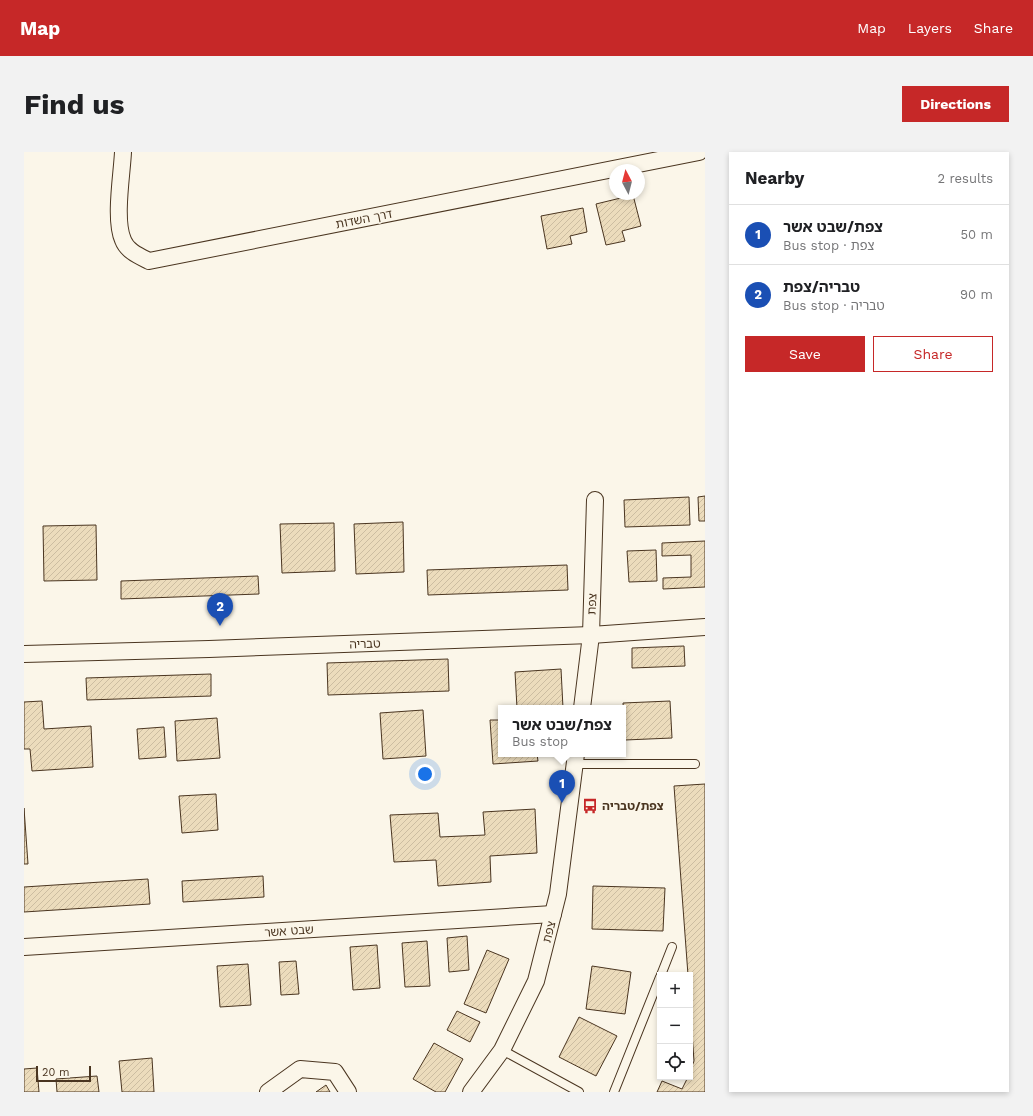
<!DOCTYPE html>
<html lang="en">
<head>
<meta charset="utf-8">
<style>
	body { margin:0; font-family:"Work Sans","Noto Sans Hebrew",sans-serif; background:#f2f2f2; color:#202124 }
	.controls { position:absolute; right:12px; bottom:12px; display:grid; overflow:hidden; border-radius:0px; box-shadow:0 2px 6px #0003 }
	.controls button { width:36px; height:36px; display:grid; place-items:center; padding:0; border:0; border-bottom:1px solid #e0e0e0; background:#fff; color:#202124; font:20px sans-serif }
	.compass { position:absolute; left:585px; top:12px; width:36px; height:36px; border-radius:50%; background:#fff; box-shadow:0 2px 6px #0003; rotate:353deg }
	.scale { position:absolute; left:12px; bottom:10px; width:55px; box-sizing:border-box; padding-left:4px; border:2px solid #4a3520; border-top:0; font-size:11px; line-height:14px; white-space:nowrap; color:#4a3520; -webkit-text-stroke:3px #fbf6e9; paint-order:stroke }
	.you { position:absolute; left:401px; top:622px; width:14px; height:14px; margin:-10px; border:3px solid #fff; border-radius:50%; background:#1a73e8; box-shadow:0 0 0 6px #1a73e833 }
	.badge { display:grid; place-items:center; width:26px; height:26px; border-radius:50%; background:#c62828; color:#fff; font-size:13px; font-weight:700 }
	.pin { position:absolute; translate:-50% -33px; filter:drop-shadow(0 1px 2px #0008) }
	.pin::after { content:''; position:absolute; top:21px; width:14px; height:12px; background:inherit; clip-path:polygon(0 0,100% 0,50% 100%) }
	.popup { position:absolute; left:474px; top:553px; width:128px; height:52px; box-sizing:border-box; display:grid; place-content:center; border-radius:0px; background:#fff; filter:drop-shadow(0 1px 3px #0005); font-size:13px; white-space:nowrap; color:#757577 }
	.popup b { font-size:15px; color:#202124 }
	.popup::after { content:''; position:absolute; left:50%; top:100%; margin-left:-8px; border:8px solid transparent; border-top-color:#fff }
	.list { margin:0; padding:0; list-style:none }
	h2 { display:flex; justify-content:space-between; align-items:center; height:52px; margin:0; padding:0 16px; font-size:17px }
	h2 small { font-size:13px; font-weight:400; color:#757577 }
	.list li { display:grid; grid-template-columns:26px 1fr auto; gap:12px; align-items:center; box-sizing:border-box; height:60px; padding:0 16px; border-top:1px solid #e0e0e0 }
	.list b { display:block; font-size:15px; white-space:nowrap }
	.list p { margin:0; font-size:13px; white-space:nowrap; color:#757577 }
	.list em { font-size:13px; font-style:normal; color:#757577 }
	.actions { display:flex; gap:8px; padding:12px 16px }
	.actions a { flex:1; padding:9px 0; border:1px solid #c62828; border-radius:0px; text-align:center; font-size:14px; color:#c62828 }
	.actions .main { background:#c62828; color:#fff }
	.icon { flex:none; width:22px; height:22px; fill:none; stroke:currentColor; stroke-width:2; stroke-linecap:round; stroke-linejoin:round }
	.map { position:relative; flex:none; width:681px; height:940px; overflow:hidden; border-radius:0px }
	header { display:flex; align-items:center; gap:24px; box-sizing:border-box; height:56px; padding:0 20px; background:#c62828; color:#fff }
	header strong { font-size:19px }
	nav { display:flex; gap:22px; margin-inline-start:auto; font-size:14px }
	.intro { display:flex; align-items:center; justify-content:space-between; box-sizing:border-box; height:96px; padding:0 24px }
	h1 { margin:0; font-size:28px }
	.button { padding:10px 18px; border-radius:0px; background:#c62828; color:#fff; font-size:14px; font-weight:700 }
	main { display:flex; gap:24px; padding:0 24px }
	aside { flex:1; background:#fff; border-radius:0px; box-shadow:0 2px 6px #0003 }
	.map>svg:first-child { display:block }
	.building { fill:url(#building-hatch); stroke:#4a3520 }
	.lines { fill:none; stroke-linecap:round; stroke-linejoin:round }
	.lane-casing { stroke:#4a3520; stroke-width:10 }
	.street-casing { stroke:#4a3520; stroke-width:18 }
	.lane { stroke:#fbf6e9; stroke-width:8 }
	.street { stroke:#fbf6e9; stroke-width:16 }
	.labels { text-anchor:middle; stroke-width:3; stroke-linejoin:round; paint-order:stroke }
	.street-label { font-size:12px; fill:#4a3520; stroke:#fbf6e9 }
	.poi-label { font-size:12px; font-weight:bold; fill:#4a3520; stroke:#fbf6e9; text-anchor:start }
</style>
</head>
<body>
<header>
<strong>Map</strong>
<nav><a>Map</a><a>Layers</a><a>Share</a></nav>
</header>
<div class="intro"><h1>Find us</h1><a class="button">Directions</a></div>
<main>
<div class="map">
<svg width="681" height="940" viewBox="0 0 681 940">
	<defs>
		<pattern id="building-hatch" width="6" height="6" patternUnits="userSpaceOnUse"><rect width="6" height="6" fill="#ecdcbc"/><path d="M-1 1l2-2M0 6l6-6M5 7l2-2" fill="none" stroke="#ccbda1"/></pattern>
	</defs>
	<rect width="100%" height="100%" fill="#fbf6e9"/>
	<!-- building -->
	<g class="building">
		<polygon points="609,43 617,74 598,79 601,89 582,93 572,52"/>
		<polygon points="559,56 563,80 546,84 548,92 523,97 517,64"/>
		<polygon points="681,344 681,369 675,369 674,345"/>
		<polygon points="665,345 666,373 601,375 600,348"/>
		<polygon points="379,370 380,420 332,422 330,372"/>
		<polygon points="310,371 311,419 258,421 256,372"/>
		<polygon points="72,373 73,428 20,429 19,374"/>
		<polygon points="681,389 681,435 639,437 639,426 667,425 667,403 638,404 638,391"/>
		<polygon points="632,398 633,429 605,430 603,399"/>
		<polygon points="543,413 544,438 404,443 403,418"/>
		<polygon points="234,424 235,442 97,447 97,429"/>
		<polygon points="660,494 661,514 608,516 608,496"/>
		<polygon points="424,507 425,539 304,543 303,511"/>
		<polygon points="537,517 539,556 493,556 491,520"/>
		<polygon points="187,522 187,544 63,548 62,526"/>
		<polygon points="18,549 20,577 67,574 69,615 8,619 6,597 0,597 0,550"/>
		<polygon points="646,549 648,586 601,588 599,551"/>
		<polygon points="399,558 402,604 359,607 356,561"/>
		<polygon points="193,566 196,606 153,609 151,569"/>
		<polygon points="466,568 477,568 477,602 513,602 514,609 469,612"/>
		<polygon points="140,575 142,605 115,607 113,577"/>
		<polygon points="681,632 681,940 633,940 638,929 658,937 664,925 666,925 666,919 670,909 666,854 666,823 664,823 650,634"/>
		<polygon points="192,642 194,678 158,681 155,644"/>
		<polygon points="0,656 4,712 0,712"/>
		<polygon points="511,657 513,701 466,704 467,730 414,734 412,708 370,710 366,663 414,661 416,685 461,683 459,660"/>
		<polygon points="239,724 240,745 159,750 158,729"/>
		<polygon points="124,727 126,752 0,760 0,735"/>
		<polygon points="569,734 641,736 639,779 568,777"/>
		<polygon points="443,784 445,818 425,820 423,786"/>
		<polygon points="403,789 406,834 381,835 378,791"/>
		<polygon points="353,793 356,836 329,838 326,795"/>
		<polygon points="463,798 485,807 462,861 440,852"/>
		<polygon points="272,809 275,842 257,843 255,810"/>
		<polygon points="224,812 227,853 196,855 193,814"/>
		<polygon points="568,814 607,820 601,862 562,857"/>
		<polygon points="433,859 456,870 446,890 423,878"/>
		<polygon points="555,865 593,884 572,924 535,905"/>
		<polygon points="410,891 439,907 421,940 412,940 389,927"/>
		<polygon points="128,906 130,940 98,940 95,909"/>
		<polygon points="13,916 15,940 0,940 0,917"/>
		<polygon points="73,924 75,940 33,940 32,927"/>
		<polygon points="302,933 306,940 292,940"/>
	</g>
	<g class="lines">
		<!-- lane casing -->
		<g class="lane-casing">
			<g id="lane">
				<polyline points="551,612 671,612"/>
				<polyline points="637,823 648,795"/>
				<polyline points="478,898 555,940"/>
				<polyline points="590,940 636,825"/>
			</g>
		</g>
		<!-- street casing -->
		<g class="street-casing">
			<g id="street">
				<path d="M99 0C98 22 90 68 99 88 103 99 115 104 125 109L675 0"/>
				<polyline points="0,502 185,497 567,483 681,475"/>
				<polyline points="558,556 567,483 571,348"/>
				<polyline points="0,795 529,762"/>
				<polyline points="244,940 276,917 311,920 324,940"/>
				<polyline points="447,940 478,898 512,829 534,742 552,602"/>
			</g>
		</g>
		<!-- lane -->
		<use href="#lane" class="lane"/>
		<!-- street -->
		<use href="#street" class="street"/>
	</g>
	<!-- icons -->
	<defs>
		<g id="bus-bare" transform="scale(1.2)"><path d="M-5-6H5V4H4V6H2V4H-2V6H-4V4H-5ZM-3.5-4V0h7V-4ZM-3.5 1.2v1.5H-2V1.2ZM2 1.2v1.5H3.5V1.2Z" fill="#c62828" stroke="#fbf6e9" stroke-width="2.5" paint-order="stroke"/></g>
	</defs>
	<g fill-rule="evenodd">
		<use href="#bus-bare" x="566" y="654"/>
	</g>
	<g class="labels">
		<!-- street labels -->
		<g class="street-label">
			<text transform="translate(340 67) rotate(-11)" y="4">דרך השדות</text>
			<text transform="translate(568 452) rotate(-88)" y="4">צפת</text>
			<text transform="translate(341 492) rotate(-2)" y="4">טבריה</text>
			<text transform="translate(265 779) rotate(-4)" y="4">שבט אשר</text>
			<text transform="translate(525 780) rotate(-76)" y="4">צפת</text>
		</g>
		<!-- poi labels -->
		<g class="poi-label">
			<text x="578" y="658">צפת/טבריה</text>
		</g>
	</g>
</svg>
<div class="controls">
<button>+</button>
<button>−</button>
<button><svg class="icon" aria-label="locate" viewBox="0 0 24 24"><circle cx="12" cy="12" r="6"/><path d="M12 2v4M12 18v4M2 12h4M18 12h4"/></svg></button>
</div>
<svg class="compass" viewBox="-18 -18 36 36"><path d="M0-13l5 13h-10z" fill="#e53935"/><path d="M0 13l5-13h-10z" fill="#757577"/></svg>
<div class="scale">20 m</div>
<div class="you"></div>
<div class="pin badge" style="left:538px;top:651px;background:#1a4fb4">1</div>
<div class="popup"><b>צפת/שבט אשר</b>Bus stop</div>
<div class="pin badge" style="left:196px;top:474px;background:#1a4fb4">2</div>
</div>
<aside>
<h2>Nearby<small>2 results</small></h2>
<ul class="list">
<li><span class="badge" style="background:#1a4fb4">1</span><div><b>צפת/שבט אשר</b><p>Bus stop · צפת</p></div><em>50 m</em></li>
<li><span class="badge" style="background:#1a4fb4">2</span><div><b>טבריה/צפת</b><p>Bus stop · טבריה</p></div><em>90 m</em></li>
</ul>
<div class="actions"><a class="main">Save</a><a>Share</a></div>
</aside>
</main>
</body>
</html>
